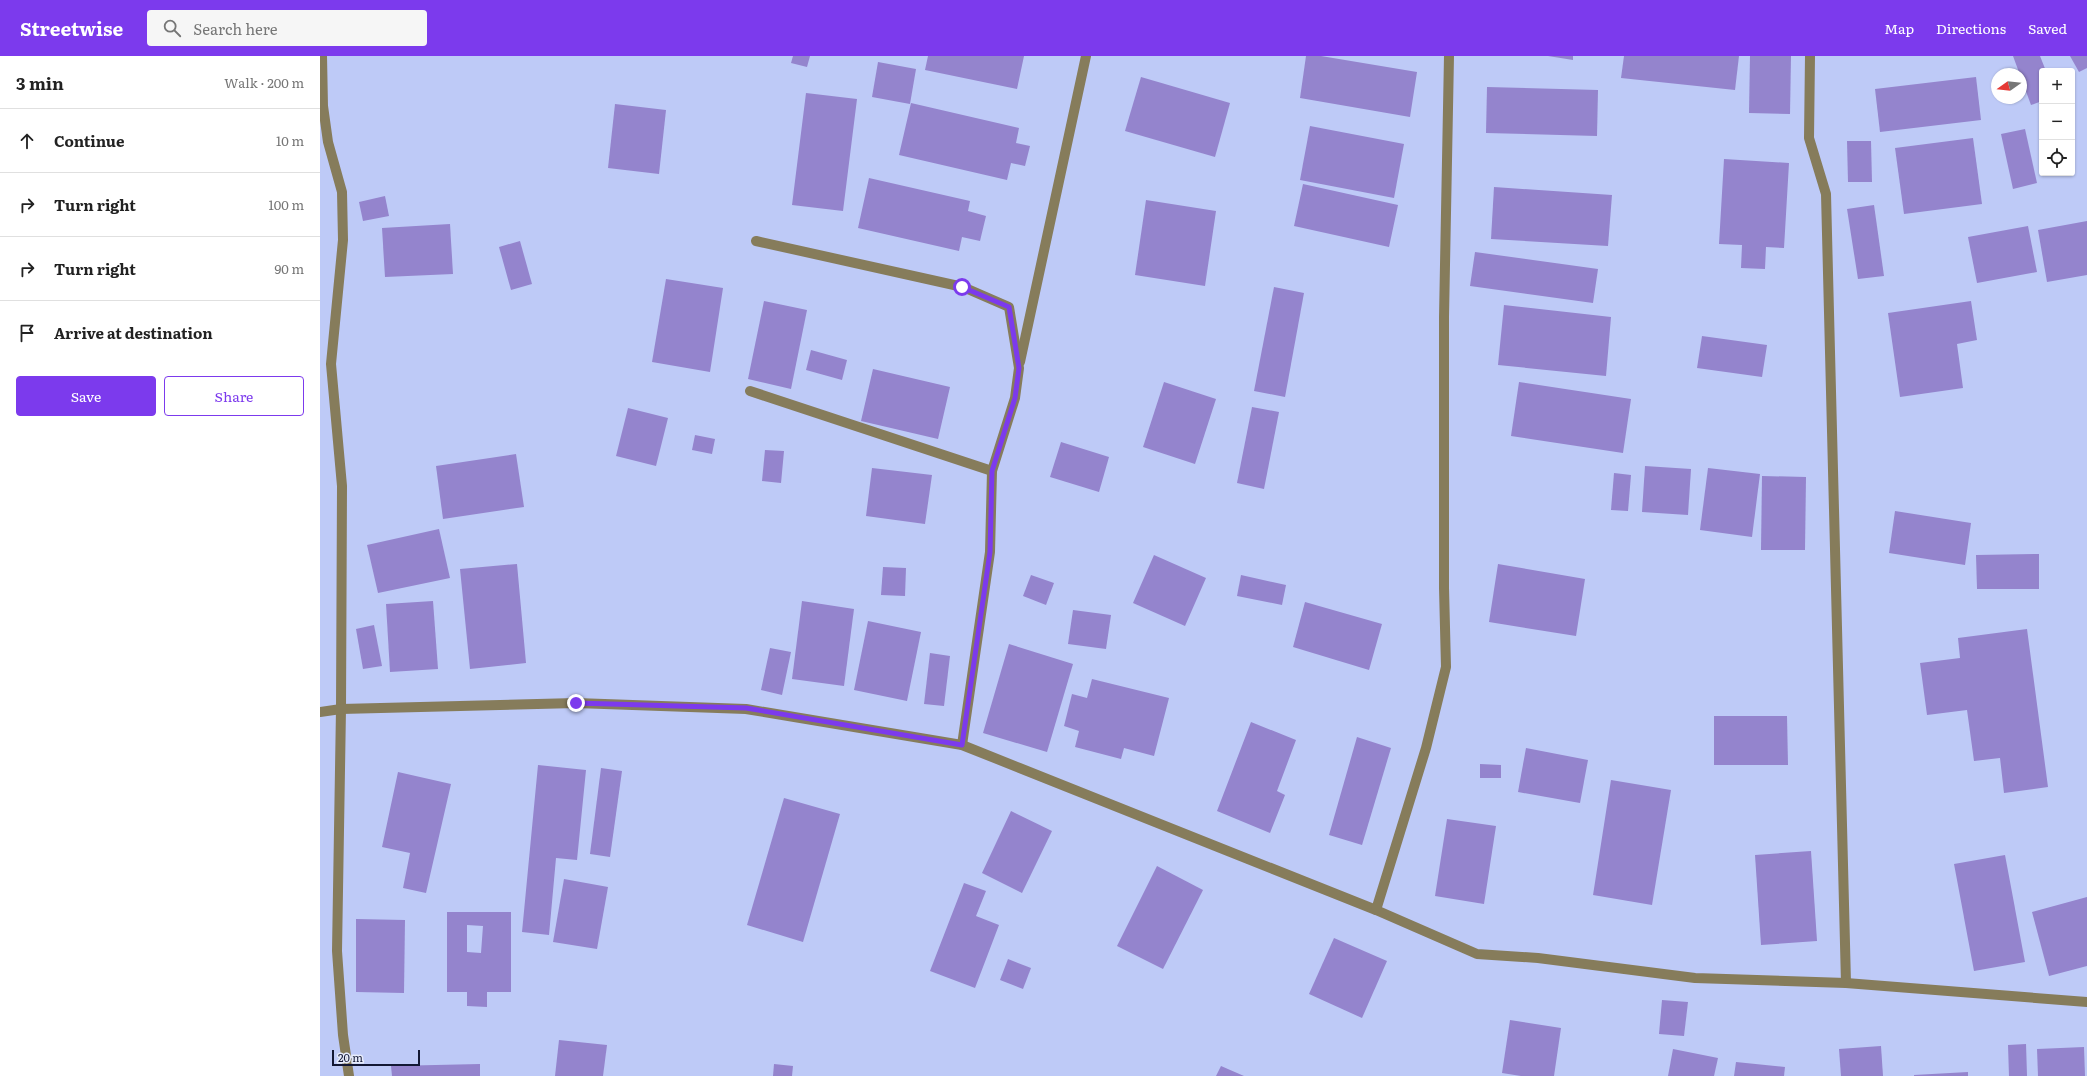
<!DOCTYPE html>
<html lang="en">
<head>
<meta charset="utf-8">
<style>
	body { margin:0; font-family:Literata,serif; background:#f6f6f6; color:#222 }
	.controls { position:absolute; right:12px; top:12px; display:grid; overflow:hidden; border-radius:4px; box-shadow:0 1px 3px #0004 }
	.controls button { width:36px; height:36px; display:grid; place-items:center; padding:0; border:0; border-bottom:1px solid #e0e0e0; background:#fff; color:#222; font:20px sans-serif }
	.compass { position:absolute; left:1671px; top:12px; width:36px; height:36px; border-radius:50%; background:#fff; box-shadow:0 1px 3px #0004; rotate:255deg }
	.scale { position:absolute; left:12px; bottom:10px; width:88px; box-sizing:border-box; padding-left:4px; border:2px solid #131834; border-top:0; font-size:11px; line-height:14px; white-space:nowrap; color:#131834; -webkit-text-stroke:3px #e7ecfb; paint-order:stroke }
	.stop { position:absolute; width:12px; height:12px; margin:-9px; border:3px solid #7c3aed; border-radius:50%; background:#fff }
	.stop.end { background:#7c3aed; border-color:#fff; box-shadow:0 1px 4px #0008 }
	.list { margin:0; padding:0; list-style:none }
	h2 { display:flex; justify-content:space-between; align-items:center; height:52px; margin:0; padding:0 16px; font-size:17px }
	h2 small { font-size:13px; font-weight:400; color:#767676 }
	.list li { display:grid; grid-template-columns:26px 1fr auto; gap:12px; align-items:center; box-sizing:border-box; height:64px; padding:0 16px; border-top:1px solid #e0e0e0 }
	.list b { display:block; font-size:15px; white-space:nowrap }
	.list em { font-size:13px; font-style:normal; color:#767676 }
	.actions { display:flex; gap:8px; padding:12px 16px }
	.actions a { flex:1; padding:9px 0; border:1px solid #7c3aed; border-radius:4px; text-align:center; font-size:14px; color:#7c3aed }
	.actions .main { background:#7c3aed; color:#fff }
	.icon { flex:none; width:22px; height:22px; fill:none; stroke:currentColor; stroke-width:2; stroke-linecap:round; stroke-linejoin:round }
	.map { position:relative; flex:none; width:1767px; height:1020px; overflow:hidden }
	header { display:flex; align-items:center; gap:24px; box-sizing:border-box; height:56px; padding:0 20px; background:#7c3aed; color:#fff }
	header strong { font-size:19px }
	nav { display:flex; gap:22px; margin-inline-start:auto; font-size:14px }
	.search { width:280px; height:36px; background:#f6f6f6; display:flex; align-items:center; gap:10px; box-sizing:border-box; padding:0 14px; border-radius:4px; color:#767676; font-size:15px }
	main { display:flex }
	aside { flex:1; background:#fff }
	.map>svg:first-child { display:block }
	.building { fill:#9484cd; fill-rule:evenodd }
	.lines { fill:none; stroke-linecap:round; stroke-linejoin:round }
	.minor { stroke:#867c5b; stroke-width:10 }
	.route { stroke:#7c3aed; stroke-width:5 }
</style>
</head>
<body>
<header>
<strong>Streetwise</strong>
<div class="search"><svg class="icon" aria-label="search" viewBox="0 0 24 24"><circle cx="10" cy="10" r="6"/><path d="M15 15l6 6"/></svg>Search here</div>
<nav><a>Map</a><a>Directions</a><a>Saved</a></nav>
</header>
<main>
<aside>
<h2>3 min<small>Walk · 200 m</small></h2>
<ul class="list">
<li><svg class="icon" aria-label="ahead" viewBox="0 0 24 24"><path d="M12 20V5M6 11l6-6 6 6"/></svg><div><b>Continue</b></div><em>10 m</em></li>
<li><svg class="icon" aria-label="right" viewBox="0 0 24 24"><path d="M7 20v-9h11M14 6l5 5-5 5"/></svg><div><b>Turn right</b></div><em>100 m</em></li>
<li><svg class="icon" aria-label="right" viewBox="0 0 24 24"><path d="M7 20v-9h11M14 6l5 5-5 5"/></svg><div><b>Turn right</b></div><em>90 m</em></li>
<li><svg class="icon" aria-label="arrive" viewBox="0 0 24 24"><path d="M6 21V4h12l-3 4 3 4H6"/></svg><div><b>Arrive at destination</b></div></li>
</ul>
<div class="actions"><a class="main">Save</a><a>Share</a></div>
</aside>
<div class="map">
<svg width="1767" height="1020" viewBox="0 0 1767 1020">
	<rect width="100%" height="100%" fill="#becaf7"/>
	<!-- building -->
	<g class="building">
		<polygon points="473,0 490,0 487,11 471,7"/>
		<polygon points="608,0 704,0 697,33 605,14"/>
		<polygon points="986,0 1001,0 1097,16 1090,61 980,42"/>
		<polygon points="1228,0 1253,0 1253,4"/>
		<polygon points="1304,0 1419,0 1415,34 1301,22"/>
		<polygon points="1430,0 1471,0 1470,58 1429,57"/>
		<polygon points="1693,0 1720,0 1726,15 1722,15 1722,45 1711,49"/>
		<polygon points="1750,0 1767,0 1767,12 1759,16"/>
		<polygon points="558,6 596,13 590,48 552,41"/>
		<polygon points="821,21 910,47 895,101 805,75"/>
		<polygon points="1656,21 1661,64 1560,76 1555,33"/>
		<polygon points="1167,31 1278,34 1277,80 1166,77"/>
		<polygon points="486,37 537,43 523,155 472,149"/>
		<polygon points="591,47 699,72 696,87 710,90 705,110 691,107 687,124 579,99"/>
		<polygon points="295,48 346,54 339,118 288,112"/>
		<polygon points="990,70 1084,88 1074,142 980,124"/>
		<polygon points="1705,73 1717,127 1693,133 1681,78"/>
		<polygon points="1653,82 1662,148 1584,158 1575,92"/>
		<polygon points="1527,85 1551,85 1552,126 1528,126"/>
		<polygon points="1404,103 1469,107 1464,192 1446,191 1445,213 1421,212 1422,189 1399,188"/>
		<polygon points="549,122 650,145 648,155 666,160 660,185 642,181 639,195 538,172"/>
		<polygon points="983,128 1078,149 1069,191 974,170"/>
		<polygon points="1174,131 1292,139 1288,190 1171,183"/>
		<polygon points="65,140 69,160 43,165 39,146"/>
		<polygon points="826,144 896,155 885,230 815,219"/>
		<polygon points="1554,149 1564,220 1538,223 1527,153"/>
		<polygon points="1767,165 1767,219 1727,226 1718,174"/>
		<polygon points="130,168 133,218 65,221 62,172"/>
		<polygon points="1708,170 1717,216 1657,227 1648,181"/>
		<polygon points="200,185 212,228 191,234 179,191"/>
		<polygon points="1155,196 1278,213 1273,247 1150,230"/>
		<polygon points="346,223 403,232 390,316 332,306"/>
		<polygon points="954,231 984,237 965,341 934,335"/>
		<polygon points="444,245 487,254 471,333 428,323"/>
		<polygon points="1651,245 1657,284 1637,288 1643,332 1580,341 1568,257"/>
		<polygon points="1184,249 1291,261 1286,320 1178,309"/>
		<polygon points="1382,280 1447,289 1442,321 1377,312"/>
		<polygon points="491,294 527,304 522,324 486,314"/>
		<polygon points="553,313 630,331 618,383 541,365"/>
		<polygon points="844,326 896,343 875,408 823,391"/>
		<polygon points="1199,326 1311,343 1303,397 1191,380"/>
		<polygon points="932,351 959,356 944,433 917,427"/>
		<polygon points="308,352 348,362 336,410 296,400"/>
		<polygon points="375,379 395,383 392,398 372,394"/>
		<polygon points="741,386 789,401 779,436 730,421"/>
		<polygon points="445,394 464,395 461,427 442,425"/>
		<polygon points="196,398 204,451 123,463 116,410"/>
		<polygon points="1325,410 1371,413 1368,459 1322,456"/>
		<polygon points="552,412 612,419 605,468 546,460"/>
		<polygon points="1388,412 1440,418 1432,481 1380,474"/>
		<polygon points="1294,417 1311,419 1308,455 1291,454"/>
		<polygon points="1442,420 1486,421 1485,494 1441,494"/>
		<polygon points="1575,455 1651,467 1645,509 1569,497"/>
		<polygon points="119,473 130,522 58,537 47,489"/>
		<polygon points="1719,498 1719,533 1657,533 1656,499"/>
		<polygon points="834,499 886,522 865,570 813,547"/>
		<polygon points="197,508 206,607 150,613 140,513"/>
		<polygon points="1178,508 1265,523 1256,580 1169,566"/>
		<polygon points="563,511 586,512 585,540 561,539"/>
		<polygon points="711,519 734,527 726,549 703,540"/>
		<polygon points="921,519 966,529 962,549 917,540"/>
		<polygon points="113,545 118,613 70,616 66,548"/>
		<polygon points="482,545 534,553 524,630 472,623"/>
		<polygon points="985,546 1062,568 1049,614 973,591"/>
		<polygon points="753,554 791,559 786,593 748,588"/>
		<polygon points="548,565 601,576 587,645 534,634"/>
		<polygon points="54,569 62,610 43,613 36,573"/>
		<polygon points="1707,573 1728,731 1684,737 1680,702 1654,705 1647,654 1607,659 1600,607 1640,602 1638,582"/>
		<polygon points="689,588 753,608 727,696 663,677"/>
		<polygon points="450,592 471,596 462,639 441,634"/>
		<polygon points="610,597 630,600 624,650 604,648"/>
		<polygon points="772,623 849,642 834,700 804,692 801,703 755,691 759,675 744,670 752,638 767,642"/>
		<polygon points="1394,660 1467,660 1468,709 1394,709"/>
		<polygon points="931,666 976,684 957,735 965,739 950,777 897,755"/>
		<polygon points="1037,681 1071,692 1042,789 1009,779"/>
		<polygon points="1206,692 1268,704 1260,747 1198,736"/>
		<polygon points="1160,708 1181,709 1181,722 1160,722"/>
		<polygon points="218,709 266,714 257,804 236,802 229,879 202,876"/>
		<polygon points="281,712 302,715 290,801 270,798"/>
		<polygon points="78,716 131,728 106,837 83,832 90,797 62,791"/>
		<polygon points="1291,724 1351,734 1332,849 1273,839"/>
		<polygon points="464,742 520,758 483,886 427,869"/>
		<polygon points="691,755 732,775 702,837 662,817"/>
		<polygon points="1127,763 1176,770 1164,848 1115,840"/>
		<polygon points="1491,795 1497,885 1441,889 1435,799"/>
		<polygon points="1685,799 1705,906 1654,915 1634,808"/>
		<polygon points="837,810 883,834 843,913 797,890"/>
		<polygon points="244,823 288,831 277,893 233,886"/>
		<polygon points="644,827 666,835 656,860 679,869 655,932 610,915"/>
		<polygon points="1767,841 1767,910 1729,920 1712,856"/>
		<path d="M127 856H191V936H167V951L147 950V936H127ZM147 869 163 870 161 897 147 896Z"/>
		<polygon points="36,863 85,864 84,937 36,936"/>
		<polygon points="1014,882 1067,905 1042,962 989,938"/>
		<polygon points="688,903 711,912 703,933 680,924"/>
		<polygon points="1342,944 1368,946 1364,980 1339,978"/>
		<polygon points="1190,964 1241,972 1234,1020 1201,1020 1182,1017"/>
		<polygon points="239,984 287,989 283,1020 235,1020"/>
		<polygon points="1706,988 1707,1020 1689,1020 1688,989"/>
		<polygon points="1561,990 1563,1020 1521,1020 1519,993"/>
		<polygon points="1764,991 1765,1020 1718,1020 1717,993"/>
		<polygon points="1353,993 1398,1002 1394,1020 1348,1020"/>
		<polygon points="1416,1006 1465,1011 1464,1020 1414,1020"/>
		<polygon points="160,1008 160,1020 72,1020 71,1010"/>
		<polygon points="454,1008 473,1010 472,1020 453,1020"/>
		<polygon points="901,1010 924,1020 896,1020"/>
		<polygon points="1648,1016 1648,1020 1594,1020 1594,1019"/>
	</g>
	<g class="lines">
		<!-- minor -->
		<g class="minor">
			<polyline points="2,0 3,50 8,86 22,136 23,184 11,308 22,430 21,653 17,895 23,979 29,1020"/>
			<polyline points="1490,0 1489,82 1506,138 1526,927"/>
			<polyline points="436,185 643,231 689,251 699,312 695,342 672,415 670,496 642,689"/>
			<polyline points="700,306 766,0"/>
			<polyline points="430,335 672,415"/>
			<polyline points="0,656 21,653 256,647 426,653 642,689 1056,854 1157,898 1218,902 1375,922 1526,927 1767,946"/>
			<polyline points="1056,854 1106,692 1126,611 1124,532 1124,261 1129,0"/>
		</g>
	</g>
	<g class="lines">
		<!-- route -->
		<polyline class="route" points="256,647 426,652 642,689 670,496 672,415 695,342 699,312 689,251 642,231"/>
	</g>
</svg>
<div class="controls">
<button>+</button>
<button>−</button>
<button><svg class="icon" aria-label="locate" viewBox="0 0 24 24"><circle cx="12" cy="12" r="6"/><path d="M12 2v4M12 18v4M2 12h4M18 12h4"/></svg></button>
</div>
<svg class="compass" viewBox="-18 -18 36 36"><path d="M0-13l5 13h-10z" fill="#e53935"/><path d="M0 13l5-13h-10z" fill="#767676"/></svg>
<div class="scale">20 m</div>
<div class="stop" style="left:642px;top:231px"></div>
<div class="stop end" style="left:256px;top:647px"></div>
</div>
</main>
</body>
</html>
